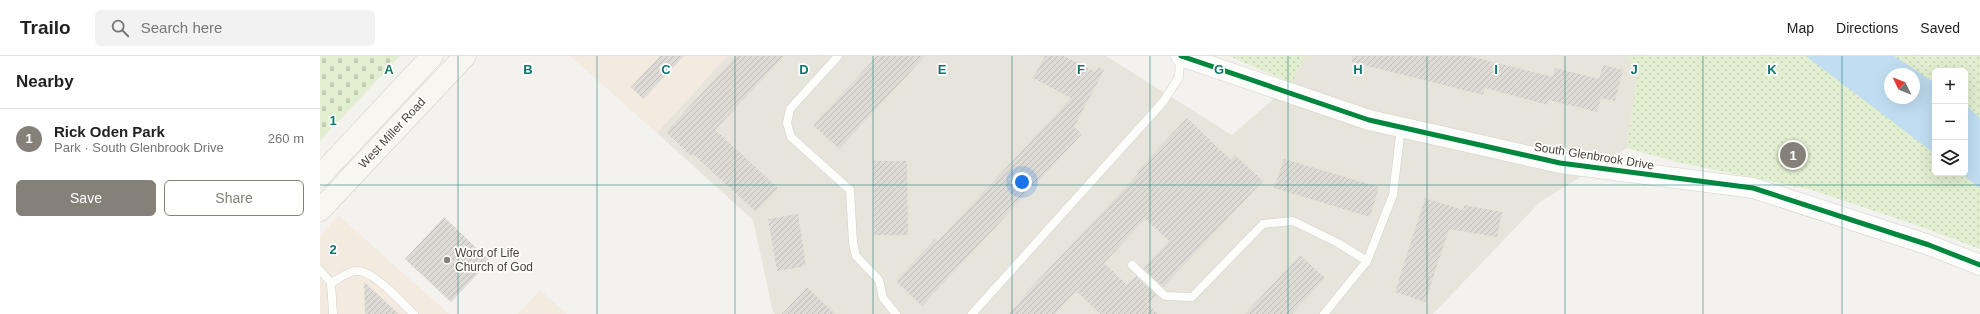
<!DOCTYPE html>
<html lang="en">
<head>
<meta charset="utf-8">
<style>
	body { margin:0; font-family:Helvetica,sans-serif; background:#f2f2f2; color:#222 }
	.controls { position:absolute; right:12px; top:12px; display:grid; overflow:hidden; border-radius:6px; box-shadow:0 4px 16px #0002 }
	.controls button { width:36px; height:36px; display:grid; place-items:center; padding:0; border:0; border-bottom:1px solid #e0e0e0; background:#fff; color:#222; font:20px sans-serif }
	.compass { position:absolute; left:1564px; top:12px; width:36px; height:36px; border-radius:50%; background:#fff; box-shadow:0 4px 16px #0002; rotate:313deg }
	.you { position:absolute; left:702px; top:126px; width:14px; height:14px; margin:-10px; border:3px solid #fff; border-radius:50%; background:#1a73e8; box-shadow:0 0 0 6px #1a73e833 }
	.badge { display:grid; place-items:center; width:26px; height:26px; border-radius:50%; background:#868178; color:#fff; font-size:13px; font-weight:700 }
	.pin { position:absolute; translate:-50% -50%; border:2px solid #fff; box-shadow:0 1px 4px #0006 }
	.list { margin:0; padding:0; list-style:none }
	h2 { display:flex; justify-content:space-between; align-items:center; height:52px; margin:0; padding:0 16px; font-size:17px }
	h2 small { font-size:13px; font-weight:400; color:#767676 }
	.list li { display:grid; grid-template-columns:26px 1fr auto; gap:12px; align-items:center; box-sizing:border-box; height:60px; padding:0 16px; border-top:1px solid #e0e0e0 }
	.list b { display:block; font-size:15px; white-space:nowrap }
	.list p { margin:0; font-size:13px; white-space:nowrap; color:#767676 }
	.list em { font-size:13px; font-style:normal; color:#767676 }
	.actions { display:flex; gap:8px; padding:12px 16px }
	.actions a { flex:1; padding:9px 0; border:1px solid #868178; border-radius:6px; text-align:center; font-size:14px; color:#868178 }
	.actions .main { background:#868178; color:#fff }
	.icon { flex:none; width:22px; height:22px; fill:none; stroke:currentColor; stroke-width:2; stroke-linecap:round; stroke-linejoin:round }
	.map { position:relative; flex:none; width:1660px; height:258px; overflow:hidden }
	header { display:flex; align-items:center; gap:24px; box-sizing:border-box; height:56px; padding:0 20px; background:#fff; border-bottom:1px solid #e0e0e0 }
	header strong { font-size:19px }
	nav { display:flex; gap:22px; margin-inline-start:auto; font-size:14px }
	.search { width:280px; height:36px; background:#f2f2f2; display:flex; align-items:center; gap:10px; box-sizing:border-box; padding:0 14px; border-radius:6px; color:#767676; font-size:15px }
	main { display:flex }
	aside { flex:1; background:#fff }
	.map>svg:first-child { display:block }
	.residential { fill:#e7e4dc }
	.commercial { fill:#f3ebdf }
	.cemetery { fill:url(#cemetery-stones) }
	.park { fill:url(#park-dots); fill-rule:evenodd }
	.water { fill:#c0ddf1; fill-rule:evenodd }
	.building { fill:url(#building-hatch) }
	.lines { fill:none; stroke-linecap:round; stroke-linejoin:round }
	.service-casing { stroke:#d2d0cb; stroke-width:9 }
	.tertiary-casing { stroke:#d2d0cb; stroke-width:21 }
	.secondary-casing { stroke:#d3cfc5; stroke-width:23 }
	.service { stroke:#fdfdfc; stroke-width:8 }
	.tertiary { stroke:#fdfdfc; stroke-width:20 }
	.secondary { stroke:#f7f6f1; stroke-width:22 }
	.cycleway-casing { stroke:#fff; stroke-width:8 }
	.cycleway { stroke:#00873e; stroke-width:5 }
	.grid { fill:none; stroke:#0f766e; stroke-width:1; stroke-opacity:0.55 }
	.poi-dot { fill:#868178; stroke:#fff; stroke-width:1.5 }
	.labels { text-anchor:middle; stroke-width:3.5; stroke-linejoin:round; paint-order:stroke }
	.street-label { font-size:12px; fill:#4b4439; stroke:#fff }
	.poi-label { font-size:12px; fill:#4b4439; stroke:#fff; text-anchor:start }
	.grid-label { font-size:13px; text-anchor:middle; font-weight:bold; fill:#0f766e; stroke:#fff; stroke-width:3.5; stroke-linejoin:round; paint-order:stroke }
</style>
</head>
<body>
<header>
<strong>Trailo</strong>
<div class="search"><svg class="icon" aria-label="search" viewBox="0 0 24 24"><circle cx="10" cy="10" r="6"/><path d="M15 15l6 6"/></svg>Search here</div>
<nav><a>Map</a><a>Directions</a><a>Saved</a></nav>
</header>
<main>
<aside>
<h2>Nearby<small></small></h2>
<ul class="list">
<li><span class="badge">1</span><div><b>Rick Oden Park</b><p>Park · South Glenbrook Drive</p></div><em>260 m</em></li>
</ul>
<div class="actions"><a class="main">Save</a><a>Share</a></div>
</aside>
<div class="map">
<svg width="1660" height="258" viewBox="0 0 1660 258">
	<defs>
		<pattern id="cemetery-stones" width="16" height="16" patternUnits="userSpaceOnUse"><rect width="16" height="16" fill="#e1eecf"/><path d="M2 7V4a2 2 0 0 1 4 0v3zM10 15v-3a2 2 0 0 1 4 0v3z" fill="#c3cdb2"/></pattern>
		<pattern id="park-dots" width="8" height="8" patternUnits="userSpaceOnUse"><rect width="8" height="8" fill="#e1eecf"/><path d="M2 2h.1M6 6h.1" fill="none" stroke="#c3cdb2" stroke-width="1.8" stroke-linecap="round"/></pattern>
		<pattern id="building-hatch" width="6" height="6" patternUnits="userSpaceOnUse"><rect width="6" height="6" fill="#dedbd6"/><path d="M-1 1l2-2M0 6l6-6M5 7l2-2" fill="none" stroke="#c0bdb8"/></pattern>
	</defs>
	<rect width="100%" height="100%" fill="#f4f2ee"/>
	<!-- residential -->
	<polygon class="residential" points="407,0 786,0 912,79 972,27 985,0 1307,0 1318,15 1307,92 1220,146 1113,258 456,258 453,256 433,164 337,77"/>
	<!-- commercial -->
	<g class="commercial">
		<polygon points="250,0 407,0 337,77"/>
		<polygon points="19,160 129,258 0,258 0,180"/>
		<polygon points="220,234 247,258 198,258"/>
	</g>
	<!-- cemetery -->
	<polygon class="cemetery" points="0,0 80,0 0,85"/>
	<!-- park -->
	<g class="park">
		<polygon points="909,0 985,0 972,27"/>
		<path d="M1307 0H1660V193L1599 170 1492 134 1357 106 1307 92 1318 15ZM1615 15H1645V117H1615ZM1570 18H1594V42H1570Z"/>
	</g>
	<!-- water -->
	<g class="water">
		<path d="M1486 0H1574L1615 27V98ZM1570 18H1594V42H1570Z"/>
		<polygon points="1645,48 1660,62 1660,132 1640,117 1645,117"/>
	</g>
	<!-- building -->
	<g class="building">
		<polygon points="340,0 364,0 323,43 311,31"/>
		<polygon points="416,0 464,0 395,74 458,132 436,156 373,98 371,100 346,76"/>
		<polygon points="557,0 605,0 519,93 493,69"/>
		<polygon points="725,0 744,0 775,16 779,11 784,14 754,71 762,78 602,250 576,225 615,183 618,185 751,42 713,22"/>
		<polygon points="1032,0 1149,0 1233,21 1235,12 1279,23 1283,9 1303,14 1295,45 1281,42 1277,56 1229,44 1228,49 1165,32 1163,39 1032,6"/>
		<polygon points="867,62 911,104 915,99 943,125 843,231 823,212 849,185 825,163 784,207 807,229 816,220 836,239 827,248 838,258 781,258 756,235 735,258 689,258 706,239 705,238 818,118 816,116"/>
		<polygon points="964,103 1059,131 1050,161 954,132"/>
		<polygon points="553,105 587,105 588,179 554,179"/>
		<polygon points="1105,142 1143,154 1144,149 1182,156 1177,181 1129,173 1105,246 1075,236"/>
		<polygon points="478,158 486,210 457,215 448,163"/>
		<polygon points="124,161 170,205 131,246 85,203"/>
		<polygon points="980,199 1005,222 972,258 925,258"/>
		<polygon points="44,226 79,258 45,258"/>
		<polygon points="487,231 515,258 462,258"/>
	</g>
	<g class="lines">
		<!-- service casing -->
		<g class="service-casing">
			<g id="service">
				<polyline points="518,0 470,53 467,67 471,81 530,134 533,187 536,200 559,224 563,242 576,258"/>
				<polyline points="812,209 845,240 872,241 943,168 973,165 1018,187 1047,205"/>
				<polyline points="0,214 11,227 13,258"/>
				<path d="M11 227C20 222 32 212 43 216 59 221 81 246 94 258"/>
				<polyline points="652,258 843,46 859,21 860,1"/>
				<polyline points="1004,258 1047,205 1073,139 1081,71"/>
			</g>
		</g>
		<!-- tertiary casing -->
		<g class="tertiary-casing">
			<polyline id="tertiary" points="861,0 1049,64 1240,107 1433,132 1609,189 1660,209"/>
		</g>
		<!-- secondary casing -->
		<g class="secondary-casing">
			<g id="secondary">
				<polyline points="0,120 112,0"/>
				<polyline points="0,154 145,0"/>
			</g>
		</g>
		<!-- service -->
		<use href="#service" class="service"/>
		<!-- tertiary -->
		<use href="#tertiary" class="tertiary"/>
		<!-- secondary -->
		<use href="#secondary" class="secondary"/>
		<!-- cycleway casing -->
		<g class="cycleway-casing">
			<polyline id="cycleway" points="861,0 1049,64 1240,107 1433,132 1609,189 1660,209"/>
		</g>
		<!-- cycleway -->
		<use href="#cycleway" class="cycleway"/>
	</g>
	<!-- grid -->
	<path class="grid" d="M138 0V258M277 0V258M415 0V258M553 0V258M692 0V258M830 0V258M968 0V258M1107 0V258M1245 0V258M1383 0V258M1522 0V258M0 129H1660"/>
	<!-- markers -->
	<circle class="poi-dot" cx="127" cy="204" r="4"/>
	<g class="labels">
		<!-- street labels -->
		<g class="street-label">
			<text transform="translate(72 77) rotate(-47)" y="4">West Miller Road</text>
			<text transform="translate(1274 100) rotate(9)" y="4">South Glenbrook Drive</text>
		</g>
		<!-- poi labels -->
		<g class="poi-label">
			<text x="135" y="201">Word of Life<tspan x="135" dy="14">Church of God</tspan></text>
		</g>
	</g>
	<g class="grid-label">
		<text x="69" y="18">A</text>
		<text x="208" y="18">B</text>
		<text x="346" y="18">C</text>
		<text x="484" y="18">D</text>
		<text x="622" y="18">E</text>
		<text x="761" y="18">F</text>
		<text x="899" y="18">G</text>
		<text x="1038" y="18">H</text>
		<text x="1176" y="18">I</text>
		<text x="1314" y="18">J</text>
		<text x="1452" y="18">K</text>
		<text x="13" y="69">1</text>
		<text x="13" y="198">2</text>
	</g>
</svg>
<div class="controls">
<button>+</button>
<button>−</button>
<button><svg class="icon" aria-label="layers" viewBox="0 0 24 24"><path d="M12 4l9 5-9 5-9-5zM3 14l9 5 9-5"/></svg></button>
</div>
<svg class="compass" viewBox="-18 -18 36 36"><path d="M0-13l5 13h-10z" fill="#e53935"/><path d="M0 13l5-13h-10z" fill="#767676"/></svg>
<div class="you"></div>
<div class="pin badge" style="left:1473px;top:99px">1</div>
</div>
</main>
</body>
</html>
